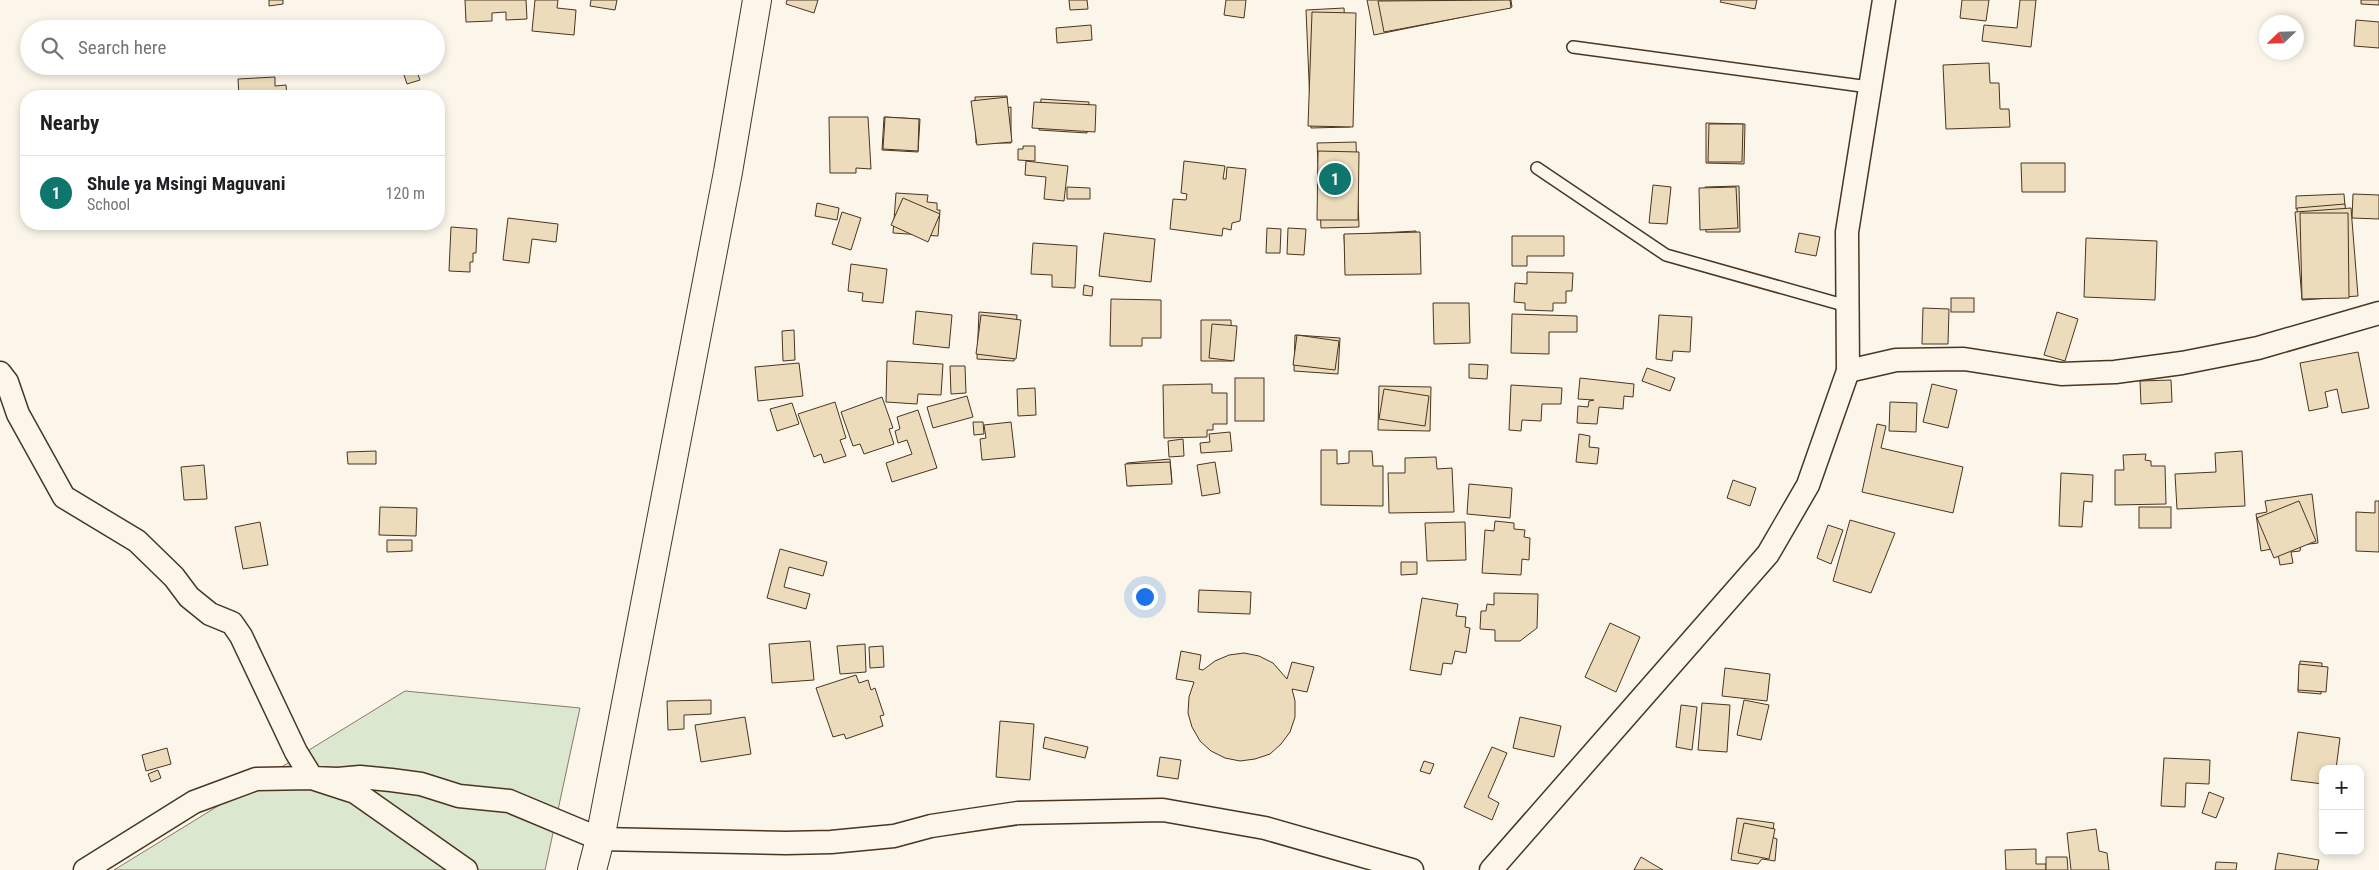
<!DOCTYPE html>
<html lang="en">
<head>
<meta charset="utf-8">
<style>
	body { margin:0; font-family:"Roboto Condensed",sans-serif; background:#f2f2f2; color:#202124 }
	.controls { position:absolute; right:15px; bottom:15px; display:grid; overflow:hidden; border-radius:10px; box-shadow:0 2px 8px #0003 }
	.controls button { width:45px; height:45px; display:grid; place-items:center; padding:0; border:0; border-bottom:1px solid #e0e0e0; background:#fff; color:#202124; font:25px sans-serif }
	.compass { position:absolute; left:2259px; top:15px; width:45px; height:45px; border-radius:50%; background:#fff; box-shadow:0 2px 8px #0003; rotate:247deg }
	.you { position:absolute; left:1144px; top:596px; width:18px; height:18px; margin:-12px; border:4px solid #fff; border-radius:50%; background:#1a73e8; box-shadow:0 0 0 8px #1a73e833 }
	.badge { display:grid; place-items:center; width:32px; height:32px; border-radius:50%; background:#0f766e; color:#fff; font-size:16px; font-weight:700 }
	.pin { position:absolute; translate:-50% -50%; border:2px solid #fff; box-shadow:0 1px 5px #0006 }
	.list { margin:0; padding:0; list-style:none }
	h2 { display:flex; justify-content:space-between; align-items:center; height:65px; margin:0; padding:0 20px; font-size:21px }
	h2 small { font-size:16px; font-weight:400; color:#757577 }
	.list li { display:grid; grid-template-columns:32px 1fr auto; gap:15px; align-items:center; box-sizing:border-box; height:75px; padding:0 20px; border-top:1px solid #e0e0e0 }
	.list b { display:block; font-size:19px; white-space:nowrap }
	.list p { margin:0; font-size:16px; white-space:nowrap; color:#757577 }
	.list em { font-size:16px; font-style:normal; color:#757577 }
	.icon { flex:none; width:28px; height:28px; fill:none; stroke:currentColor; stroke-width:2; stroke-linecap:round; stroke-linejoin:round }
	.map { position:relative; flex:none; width:2379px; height:870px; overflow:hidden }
	.search { position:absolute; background:#fff; box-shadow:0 2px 8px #0003; left:20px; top:20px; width:425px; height:55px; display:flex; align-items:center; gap:12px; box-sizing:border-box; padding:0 18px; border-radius:28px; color:#757577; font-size:19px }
	.panel { position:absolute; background:#fff; box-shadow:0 2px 8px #0003; left:20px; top:90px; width:425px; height:140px; border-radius:20px }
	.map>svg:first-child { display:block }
	.green { fill:#dce7d0; stroke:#887966 }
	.building { fill:#ecdcbc; stroke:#4a3520 }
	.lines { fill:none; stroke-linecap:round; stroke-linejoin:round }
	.service-casing { stroke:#4a3520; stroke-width:14 }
	.minor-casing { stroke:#4a3520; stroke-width:25 }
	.tertiary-casing { stroke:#4a3520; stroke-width:30 }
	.service { stroke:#fbf6e9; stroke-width:11 }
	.minor { stroke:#fbf6e9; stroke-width:22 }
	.tertiary { stroke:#fbf6e9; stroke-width:28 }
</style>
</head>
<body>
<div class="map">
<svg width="2379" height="870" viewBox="0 0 2379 870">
	<rect width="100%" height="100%" fill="#fbf6e9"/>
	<!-- green -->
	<polygon class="green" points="405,691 580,708 545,870 114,870"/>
	<!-- building -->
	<g class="building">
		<polygon points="269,0 283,0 283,4 269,6"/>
		<polygon points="465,0 526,0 527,19 506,20 506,12 492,13 492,21 466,22"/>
		<polygon points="535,0 558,0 557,8 576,10 574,35 532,31"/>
		<polygon points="591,0 617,0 615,10 590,6"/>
		<polygon points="787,0 818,0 814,13 786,4"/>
		<polygon points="1069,0 1087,0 1088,9 1070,10"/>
		<polygon points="1226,0 1246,0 1244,18 1224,15"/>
		<polygon points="1367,0 1511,0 1512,7 1374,35"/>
		<polygon points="1510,0 1511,8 1384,32 1378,1"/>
		<polygon points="1721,0 1757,0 1755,9 1720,2"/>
		<polygon points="1962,0 1989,0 1986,21 1960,18"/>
		<polygon points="2020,0 2036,0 2031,47 1982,41 1984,25 2017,28"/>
		<polygon points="2361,0 2379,0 2379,5 2361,4"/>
		<polygon points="1344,8 1350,127 1311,128 1306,10"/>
		<polygon points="1312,12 1356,13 1353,127 1308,126"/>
		<polygon points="2356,20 2379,22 2379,48 2354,46"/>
		<polygon points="200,22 201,29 172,29 172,25"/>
		<polygon points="1091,25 1092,40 1057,43 1056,28"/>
		<polygon points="1989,63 1990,83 1999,83 2000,109 2009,109 2010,127 1946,129 1943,65"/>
		<polygon points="401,66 419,66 420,68 416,69 420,80 407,84"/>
		<polygon points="275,77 275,86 286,85 287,96 239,96 238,79"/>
		<polygon points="1007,96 1007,108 1011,107 1011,143 976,143 975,97"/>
		<polygon points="1007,97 1012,142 977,145 971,101"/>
		<polygon points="1041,99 1089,102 1087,133 1039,130"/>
		<polygon points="1034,102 1096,105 1095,132 1032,128"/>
		<polygon points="829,117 868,117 871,169 856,168 856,173 830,173"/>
		<polygon points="884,117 920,119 918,152 882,150"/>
		<polygon points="885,117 919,119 918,151 883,149"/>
		<polygon points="1706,123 1745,124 1744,164 1706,163"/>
		<polygon points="1709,124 1743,124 1742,162 1708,162"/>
		<polygon points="1356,142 1359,227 1321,228 1317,143"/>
		<polygon points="1023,146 1035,146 1035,161 1018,160 1018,149 1023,149"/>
		<polygon points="1318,151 1359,152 1358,220 1317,220"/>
		<polygon points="1026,161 1068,166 1064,201 1044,199 1046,177 1025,175"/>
		<polygon points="1184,161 1225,166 1223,179 1226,179 1227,167 1246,169 1240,221 1232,223 1231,230 1223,228 1222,236 1170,229 1173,199 1186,200 1187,194 1181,193"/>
		<polygon points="2021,163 2065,163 2065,192 2022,192"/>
		<polygon points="1653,185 1671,187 1667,224 1649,223"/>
		<polygon points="1739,186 1740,232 1706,232 1705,187"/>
		<polygon points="1067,187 1090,188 1090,199 1067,199"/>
		<polygon points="1736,187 1738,228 1700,230 1699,188"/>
		<polygon points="896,193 928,195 927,202 937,203 937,210 940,210 938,236 893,233"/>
		<polygon points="2344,194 2345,207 2296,209 2296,196"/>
		<polygon points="2353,194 2379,195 2379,219 2352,218"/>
		<polygon points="903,198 940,214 928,242 891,225"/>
		<polygon points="817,203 839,208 837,220 815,216"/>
		<polygon points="2345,204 2351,294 2303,297 2297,208"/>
		<polygon points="2351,208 2358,296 2302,300 2295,212"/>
		<polygon points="842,212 861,218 851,250 832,244"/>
		<polygon points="2300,213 2348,213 2349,298 2302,299"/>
		<polygon points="508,218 558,224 556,242 532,239 529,263 503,260"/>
		<polygon points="451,227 477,229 476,253 473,253 473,262 470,262 470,272 449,271"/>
		<polygon points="1267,228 1281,229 1280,253 1266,253"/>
		<polygon points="1288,228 1306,229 1304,255 1287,254"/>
		<polygon points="1416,231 1418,270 1346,274 1344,235"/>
		<polygon points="1420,232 1421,274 1345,275 1344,234"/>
		<polygon points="1104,233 1155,239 1151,282 1099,276"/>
		<polygon points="1799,233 1820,237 1816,256 1795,252"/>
		<polygon points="1512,236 1564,236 1564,256 1527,256 1527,266 1512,266"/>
		<polygon points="2086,238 2157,241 2155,300 2084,297"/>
		<polygon points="1033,243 1077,246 1075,288 1052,287 1052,275 1031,274"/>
		<polygon points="851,264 887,269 883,303 862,301 863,293 848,291"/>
		<polygon points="1527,272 1573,273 1572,291 1566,291 1566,303 1553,303 1553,311 1525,310 1525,303 1514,302 1515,283 1527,284"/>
		<polygon points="1084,285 1093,287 1092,296 1083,295"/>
		<rect x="1951" y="298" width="23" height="14"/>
		<polygon points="1111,299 1161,300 1161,338 1142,338 1142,346 1110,346"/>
		<polygon points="1433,303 1469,303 1470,343 1434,344"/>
		<polygon points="1923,308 1949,309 1948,344 1922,344"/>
		<polygon points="916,311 952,315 949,348 913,344"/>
		<polygon points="979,312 1017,315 1014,361 977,359"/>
		<polygon points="2057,312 2078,319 2065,361 2044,355"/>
		<polygon points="1512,314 1577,316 1577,332 1549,332 1549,354 1511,353"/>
		<polygon points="981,315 1021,320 1016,359 976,354"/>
		<polygon points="1659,315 1692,317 1690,352 1673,351 1672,361 1656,359"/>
		<polygon points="1201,320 1231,320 1232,361 1201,361"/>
		<polygon points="1212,324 1237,326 1234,361 1209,358"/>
		<polygon points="794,330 795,360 783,361 782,331"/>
		<polygon points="1295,335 1340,338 1338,374 1294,371"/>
		<polygon points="1297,335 1339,341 1335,370 1293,365"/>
		<polygon points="2358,352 2369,408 2342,413 2337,389 2325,392 2328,407 2309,411 2300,363"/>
		<polygon points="887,361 943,364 941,395 918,394 917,404 886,402"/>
		<polygon points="799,363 803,396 758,401 755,367"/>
		<polygon points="1469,364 1488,365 1487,379 1469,378"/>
		<polygon points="950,366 965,366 966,393 951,394"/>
		<polygon points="1647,368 1675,378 1670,391 1642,381"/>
		<rect x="1235" y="378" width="29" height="43"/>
		<polygon points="1580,378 1634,384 1633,397 1624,396 1623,409 1599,407 1597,424 1577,423 1578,406 1588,407 1589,401 1594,400 1578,399"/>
		<polygon points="2171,380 2172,402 2141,404 2140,381"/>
		<polygon points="1212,384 1212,393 1227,393 1227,424 1213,424 1213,430 1207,430 1207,437 1164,438 1163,385"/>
		<polygon points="1932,384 1957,390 1948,428 1923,422"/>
		<polygon points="1511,385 1562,388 1561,404 1542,404 1541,421 1522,420 1521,431 1509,430"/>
		<polygon points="1379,386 1431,387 1430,431 1378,430"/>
		<polygon points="1035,388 1036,415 1018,416 1017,389"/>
		<polygon points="1384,389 1429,396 1425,426 1379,419"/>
		<polygon points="967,396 973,417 933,428 927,407"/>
		<polygon points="882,397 893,428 889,429 894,444 864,454 860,444 853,446 841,412"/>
		<polygon points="835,402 846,438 840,440 846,456 824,463 821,454 814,457 798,414"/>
		<polygon points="1890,402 1917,403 1916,432 1889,431"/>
		<polygon points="792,403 799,424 777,431 770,409"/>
		<polygon points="918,410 937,468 892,482 886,463 912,454 907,440 898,443 895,431 900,429 897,417"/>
		<polygon points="973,422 983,422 984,434 974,435"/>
		<polygon points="1011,422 1015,457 982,460 980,439 986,438 984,425"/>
		<polygon points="1877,424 1886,426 1881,448 1963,467 1953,513 1862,492"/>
		<polygon points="1230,432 1232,451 1201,453 1200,443 1210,442 1209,434"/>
		<polygon points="1579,434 1590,436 1589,447 1599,448 1597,464 1576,462"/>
		<polygon points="1183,439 1184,456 1169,457 1168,441"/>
		<polygon points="1321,450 1337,450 1337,464 1349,463 1349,451 1372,451 1373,466 1383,466 1383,506 1321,505"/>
		<polygon points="376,451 376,464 348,464 347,452"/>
		<polygon points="2242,451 2245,506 2177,509 2175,474 2216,472 2215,453"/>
		<polygon points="2146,454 2145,460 2151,461 2151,466 2165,466 2166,504 2115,505 2115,470 2124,470 2123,455"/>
		<polygon points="1436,457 1437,469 1452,468 1454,512 1389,513 1388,473 1405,473 1405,458"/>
		<polygon points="1170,459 1172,482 1129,486 1127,463"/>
		<polygon points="1170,462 1172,484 1127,486 1125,464"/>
		<polygon points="1215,462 1220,493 1202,496 1197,465"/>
		<polygon points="204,465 207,499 184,500 181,467"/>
		<polygon points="2061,473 2093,475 2092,502 2084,501 2082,527 2059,526"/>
		<polygon points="1733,480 1756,488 1750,506 1727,498"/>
		<polygon points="1469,484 1512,488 1510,518 1467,514"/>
		<polygon points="2312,494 2318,543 2301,545 2300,551 2291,552 2293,563 2280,565 2277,548 2261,551 2256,514 2267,512 2265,501"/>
		<polygon points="2299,501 2316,541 2274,558 2257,518"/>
		<polygon points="2375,501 2379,501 2379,552 2356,551 2356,512 2375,513"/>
		<polygon points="380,507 417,508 416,536 379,535"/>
		<rect x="2139" y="507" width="32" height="21"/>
		<polygon points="1850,520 1895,533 1871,593 1833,581"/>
		<polygon points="1495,521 1514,523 1514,529 1525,530 1524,537 1530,538 1529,560 1522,559 1521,575 1482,573 1485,530 1494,531"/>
		<polygon points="260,522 268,565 243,569 235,527"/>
		<polygon points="1465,522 1466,560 1427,561 1425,523"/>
		<polygon points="1828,525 1843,530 1831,564 1817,558"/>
		<polygon points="387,540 412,540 412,551 387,552"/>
		<polygon points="780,549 827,562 823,576 789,567 784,587 810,594 806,609 767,598"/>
		<polygon points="1401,562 1417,562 1417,574 1401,575"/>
		<polygon points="1199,590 1251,592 1250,614 1198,612"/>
		<polygon points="1494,593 1538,594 1537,628 1520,641 1495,641 1495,630 1480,629 1481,611 1486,611 1487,604 1494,605"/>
		<polygon points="1422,598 1458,604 1456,616 1466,617 1465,627 1470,628 1466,653 1455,651 1452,664 1443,663 1441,675 1410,670"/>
		<polygon points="1610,623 1640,637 1616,692 1585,677"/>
		<polygon points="810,641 814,680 772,683 769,644"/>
		<polygon points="865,644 866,672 840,674 837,646"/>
		<polygon points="883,646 884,667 870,668 869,647"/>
		<polygon points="1181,651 1201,655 1199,669 1203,670 1215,661 1229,655 1244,653 1259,656 1273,663 1287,679 1292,662 1314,667 1307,692 1292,689 1295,701 1295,717 1290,732 1281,744 1270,754 1255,759 1240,761 1225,758 1211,751 1200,741 1192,727 1188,713 1189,697 1194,682 1176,679"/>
		<polygon points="2300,661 2322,663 2321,694 2298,692"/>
		<polygon points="2299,664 2328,667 2326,692 2298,690"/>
		<polygon points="1725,668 1770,674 1767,701 1722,696"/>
		<polygon points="856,675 859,683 868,680 871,690 875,688 884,715 880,716 883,726 846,739 844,734 833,737 816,688"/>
		<polygon points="711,700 711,714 684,715 684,729 668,730 667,701"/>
		<polygon points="1744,700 1769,705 1761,740 1737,735"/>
		<polygon points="1702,703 1730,705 1727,752 1698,750"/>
		<polygon points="1681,705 1697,707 1692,750 1676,747"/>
		<polygon points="745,717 751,754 701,762 695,725"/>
		<polygon points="1520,717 1561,726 1554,757 1513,748"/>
		<polygon points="1000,721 1034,724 1030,780 996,777"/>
		<polygon points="2298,732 2340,738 2336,769 2323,769 2323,784 2291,780"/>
		<polygon points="1045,737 1088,747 1085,758 1043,748"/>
		<polygon points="1492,747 1507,753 1488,797 1499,803 1492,820 1464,807"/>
		<polygon points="167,748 171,764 146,771 142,755"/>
		<polygon points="1160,757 1181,760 1178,779 1157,776"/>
		<polygon points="2164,758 2210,760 2209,784 2186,783 2185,807 2161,806"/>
		<polygon points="1424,761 1434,764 1430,774 1420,771"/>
		<polygon points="158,770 161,778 151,782 148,774"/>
		<polygon points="2209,792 2224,798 2216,818 2202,813"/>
		<polygon points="1737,818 1774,823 1772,837 1777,839 1775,861 1762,859 1758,864 1731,860"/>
		<polygon points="1744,823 1775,829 1769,859 1738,853"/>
		<polygon points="2096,829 2099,851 2107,853 2109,870 2071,870 2067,833"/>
		<polygon points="2036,849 2036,864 2046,864 2046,870 2006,870 2005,850"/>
		<polygon points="2278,853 2319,860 2317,870 2275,870"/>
		<polygon points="1641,857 1663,870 1634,870"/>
		<polygon points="2046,857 2067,857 2068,870 2046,870"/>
		<polygon points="2216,862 2237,863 2236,870 2215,870"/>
	</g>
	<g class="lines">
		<!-- service casing -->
		<g class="service-casing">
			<g id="service">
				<polyline points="1573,47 1869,87"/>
				<polyline points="1537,168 1666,255 1847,306"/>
			</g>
		</g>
		<!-- minor casing -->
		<g class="minor-casing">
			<g id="minor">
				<polyline points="1848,371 1896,360 1964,359 2061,374 2115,372 2182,363 2258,348 2379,313"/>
				<polyline points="0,373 7,382 18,414 64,497 137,541 174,577 189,597 210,614 232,623 241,636 296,752 312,778 338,779 360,777 391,780 421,784 459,796 509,801 600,839 786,843 831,842 894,836 931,826 1018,813 1163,810 1265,828 1412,870"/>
				<polyline points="85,870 194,802 256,779 312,778 355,792 466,870"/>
				<polyline points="1491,870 1768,554 1808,485 1848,371 1847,232 1884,0"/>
			</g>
		</g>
		<!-- tertiary casing -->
		<g class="tertiary-casing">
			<polyline id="tertiary" points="592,870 600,839 728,172 757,0"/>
		</g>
		<!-- service -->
		<use href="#service" class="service"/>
		<!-- minor -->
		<use href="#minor" class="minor"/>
		<!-- tertiary -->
		<use href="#tertiary" class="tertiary"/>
	</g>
</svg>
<div class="controls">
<button>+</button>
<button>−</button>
</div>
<svg class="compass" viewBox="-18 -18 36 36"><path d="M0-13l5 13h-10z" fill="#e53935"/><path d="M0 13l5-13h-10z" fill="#757577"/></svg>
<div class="you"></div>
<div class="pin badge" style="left:1335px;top:179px">1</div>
<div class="search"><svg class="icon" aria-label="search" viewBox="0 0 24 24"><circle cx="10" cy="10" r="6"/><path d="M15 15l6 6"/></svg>Search here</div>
<section class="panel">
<h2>Nearby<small></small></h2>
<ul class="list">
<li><span class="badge">1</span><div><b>Shule ya Msingi Maguvani</b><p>School</p></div><em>120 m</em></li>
</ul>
</section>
</div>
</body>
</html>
